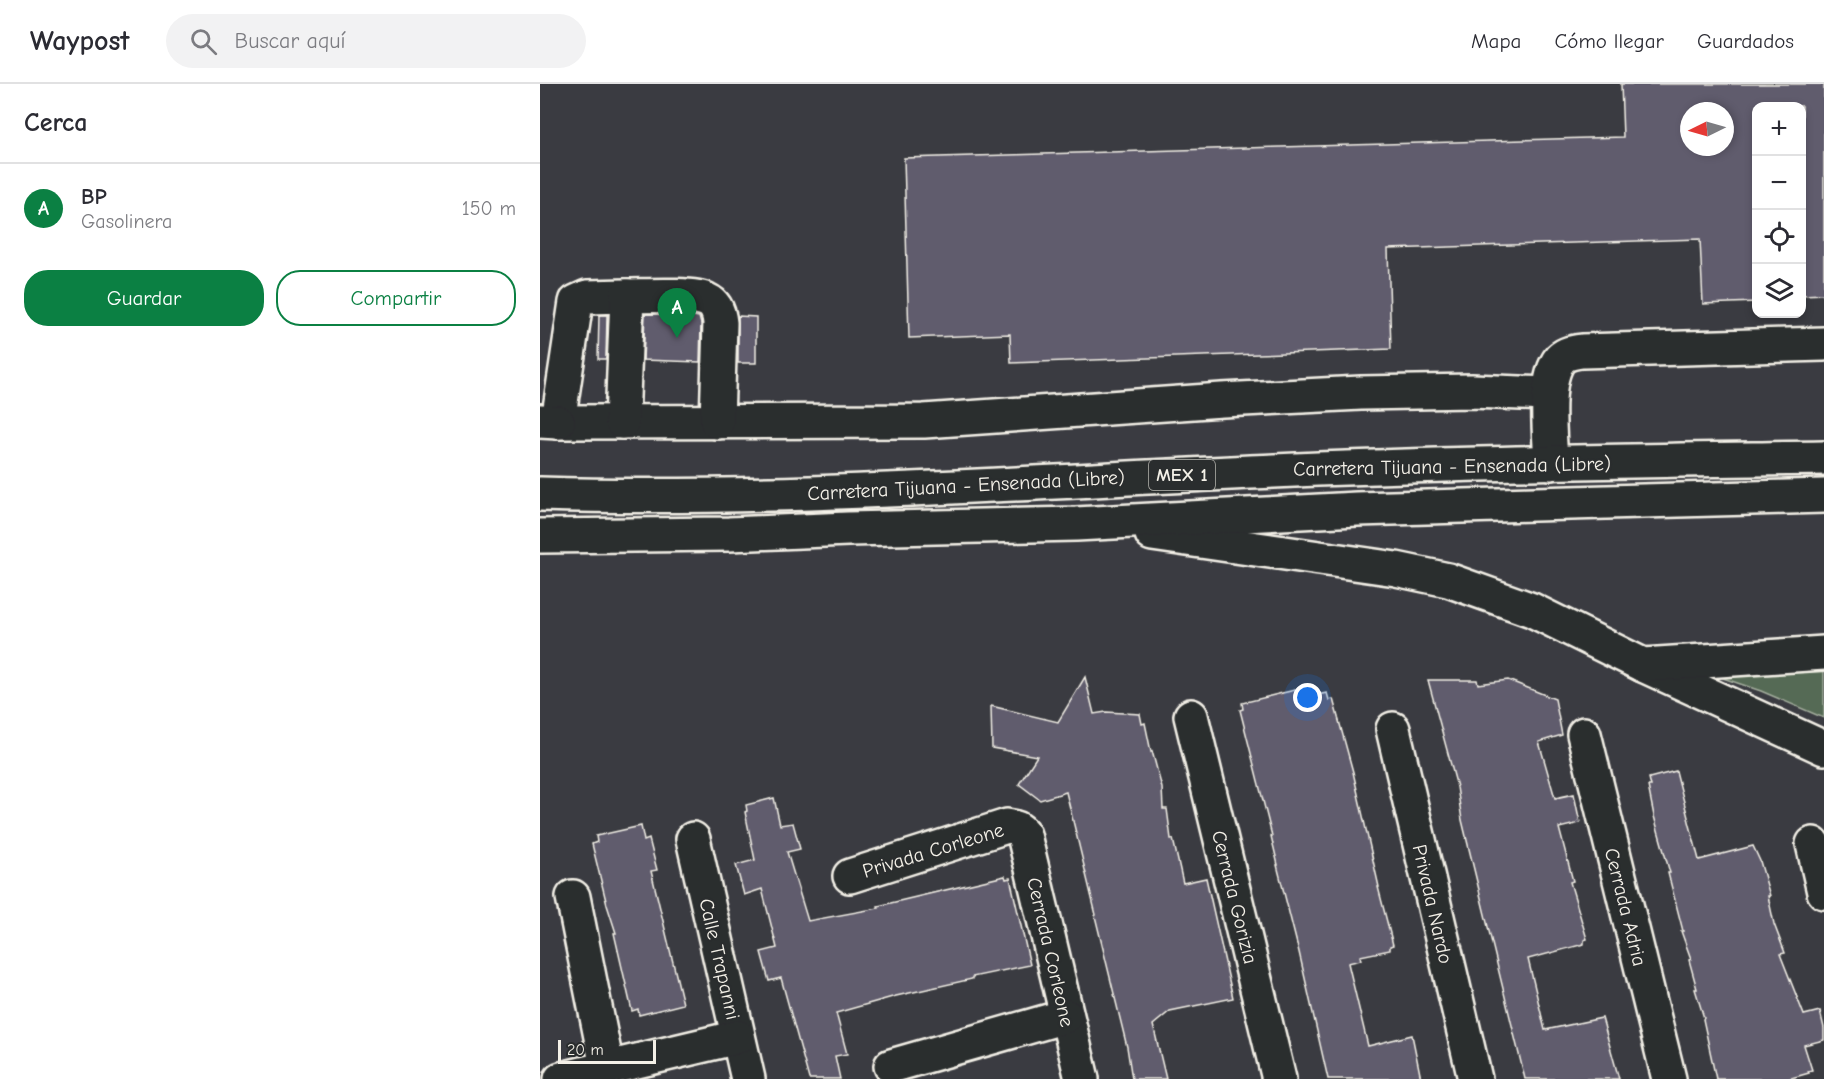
<!DOCTYPE html>
<html lang="es">
<head>
<meta charset="utf-8">
<style>
	body { margin:0; font-family:"Comic Neue",sans-serif; background:#f2f2f3; color:#2b2b33 }
	.controls { position:absolute; right:18px; top:18px; display:grid; overflow:hidden; border-radius:12px; box-shadow:0 3px 9px #0003 }
	.controls button { width:54px; height:54px; display:grid; place-items:center; padding:0; border:0; border-bottom:2px solid #e1e1e2; background:#fff; color:#2b2b33; font:30px sans-serif }
	.compass { position:absolute; left:1140px; top:18px; width:54px; height:54px; border-radius:50%; background:#fff; box-shadow:0 3px 9px #0003; rotate:265deg }
	.scale { position:absolute; left:18px; bottom:15px; width:98px; box-sizing:border-box; padding-left:6px; border:3px solid #f4f1e8; border-top:0; font-size:16px; line-height:21px; white-space:nowrap; color:#f4f1e8; -webkit-text-stroke:4px #2a2d2e; paint-order:stroke }
	.you { position:absolute; left:768px; top:614px; width:21px; height:21px; margin:-15px; border:4px solid #fff; border-radius:50%; background:#1a73e8; box-shadow:0 0 0 9px #1a73e833 }
	.badge { display:grid; place-items:center; width:39px; height:39px; border-radius:50%; background:#0b8043; color:#fff; font-size:20px; font-weight:700 }
	.pin { position:absolute; translate:-50% -50px; filter:drop-shadow(0 2px 3px #0008) }
	.pin::after { content:''; position:absolute; top:32px; width:21px; height:18px; background:inherit; clip-path:polygon(0 0,100% 0,50% 100%) }
	.list { margin:0; padding:0; list-style:none }
	h2 { display:flex; justify-content:space-between; align-items:center; height:78px; margin:0; padding:0 24px; font-size:26px }
	h2 small { font-size:20px; font-weight:400; color:#7c7c81 }
	.list li { display:grid; grid-template-columns:39px 1fr auto; gap:18px; align-items:center; box-sizing:border-box; height:90px; padding:0 24px; border-top:2px solid #e1e1e2 }
	.list b { display:block; font-size:22px; white-space:nowrap }
	.list p { margin:0; font-size:20px; white-space:nowrap; color:#7c7c81 }
	.list em { font-size:20px; font-style:normal; color:#7c7c81 }
	.actions { display:flex; gap:12px; padding:18px 24px }
	.actions a { flex:1; padding:14px 0; border:2px solid #0b8043; border-radius:24px; text-align:center; font-size:21px; color:#0b8043 }
	.actions .main { background:#0b8043; color:#fff }
	.icon { flex:none; width:33px; height:33px; fill:none; stroke:currentColor; stroke-width:2; stroke-linecap:round; stroke-linejoin:round }
	.map { position:relative; flex:none; width:1284px; height:995px; overflow:hidden }
	header { display:flex; align-items:center; gap:36px; box-sizing:border-box; height:84px; padding:0 30px; background:#fff; border-bottom:2px solid #e1e1e2 }
	header strong { font-size:28px }
	nav { display:flex; gap:33px; margin-inline-start:auto; font-size:21px }
	.search { width:420px; height:54px; background:#f2f2f3; display:flex; align-items:center; gap:15px; box-sizing:border-box; padding:0 21px; border-radius:33px; color:#7c7c81; font-size:22px }
	main { display:flex }
	aside { flex:1; background:#fff }
	.map>svg:first-child { display:block }
	.green { fill:#556a54; stroke:#a4ae9e; stroke-width:1.5 }
	.building { fill:#605c6d; stroke:#f4f1e8; stroke-width:1.5; fill-rule:evenodd }
	.lines { fill:none; stroke-linecap:round; stroke-linejoin:round }
	.minor-casing { stroke:#f4f1e8; stroke-width:38 }
	.major-casing { stroke:#f4f1e8; stroke-width:38 }
	.highway-casing { stroke:#f4f1e8; stroke-width:38 }
	.minor { stroke:#2a2d2e; stroke-width:33 }
	.major { stroke:#2a2d2e; stroke-width:33 }
	.highway { stroke:#2a2d2e; stroke-width:33 }
	.labels { text-anchor:middle; stroke-width:4.5; stroke-linejoin:round; paint-order:stroke }
	.shield { fill:#2a2d2e; stroke:#b7b6b0; stroke-width:1.5 }
	.shield-label { font-size:18px; font-weight:bold; fill:#f4f1e8 }
	.street-label { font-size:20px; fill:#f4f1e8; stroke:#2a2d2e }
</style>
</head>
<body>
<header>
<strong>Waypost</strong>
<div class="search"><svg class="icon" aria-label="search" viewBox="0 0 24 24"><circle cx="10" cy="10" r="6"/><path d="M15 15l6 6"/></svg>Buscar aquí</div>
<nav><a>Mapa</a><a>Cómo llegar</a><a>Guardados</a></nav>
</header>
<main>
<aside>
<h2>Cerca<small></small></h2>
<ul class="list">
<li><span class="badge">A</span><div><b>BP</b><p>Gasolinera</p></div><em>150 m</em></li>
</ul>
<div class="actions"><a class="main">Guardar</a><a>Compartir</a></div>
</aside>
<div class="map">
<svg width="1284" height="995" viewBox="0 0 1284 995">
	<rect width="100%" height="100%" fill="#3a3b41"/>
	<filter id="ink" filterUnits="userSpaceOnUse"><feTurbulence type="fractalNoise" baseFrequency=".0167" numOctaves="2"/><feDisplacementMap in="SourceGraphic" scale="12" xChannelSelector="R" yChannelSelector="G"/><feConvolveMatrix kernelMatrix="1 2 1 2 8 2 1 2 1" color-interpolation-filters="sRGB"/></filter>
	<g filter="url(#ink)">
		<!-- green -->
		<polygon class="green" points="1284,584 1284,634 1221,607 1174,591"/>
		<!-- building -->
		<g class="building">
			<path d="M1081 0H1284V210L1262 211V22H1216V218L1163 220 1160 155 848 165 851 265 471 279 470 250 369 254 364 74 1083 53ZM1149 27H1185V63H1149Z"/>
			<polygon points="105,230 147,231 159,233 161,240 160,278 103,276"/>
			<polygon points="59,231 67,231 66,275 58,275"/>
			<polygon points="198,232 216,233 216,279 198,279"/>
			<polygon points="545,593 554,630 566,628 600,630 602,640 605,639 611,668 612,667 622,704 623,725 627,725 631,755 633,755 643,799 666,794 693,914 630,927 613,941 626,995 592,995 587,963 555,832 556,831 526,708 500,716 479,700 497,672 452,664 451,622 518,638"/>
			<polygon points="888,596 937,596 938,600 968,596 1015,615 1022,651 999,658 1015,714 1034,710 1040,739 1019,744 1033,797 1030,798 1047,855 1044,856 1044,860 988,875 1005,946 1062,934 1079,995 985,995 922,736 917,703"/>
			<polygon points="755,606 758,615 787,609 789,616 793,615 813,688 839,803 838,803 853,861 850,862 850,866 820,872 821,876 808,879 828,962 872,951 881,995 788,995 759,868 737,781 738,781 731,752 732,752 700,626 703,625 702,619"/>
			<polygon points="1136,687 1159,776 1213,762 1220,777 1230,812 1228,812 1234,840 1245,869 1240,870 1264,931 1280,927 1284,944 1284,956 1264,961 1272,986 1268,987 1269,989 1248,995 1176,995 1163,935 1164,934 1155,905 1157,905 1149,876 1151,875 1141,847 1143,847 1128,789 1130,789 1114,732 1108,702 1111,702 1109,694"/>
			<polygon points="234,714 240,741 253,739 260,765 247,768 268,837 339,824 338,822 465,792 466,795 470,794 490,881 432,893 432,895 356,912 296,929 307,970 295,972 300,995 269,995 241,894 229,897 221,868 237,864 222,805 204,811 196,781 215,776 205,728 207,727 206,721"/>
			<polygon points="101,742 104,757 109,755 117,786 111,787 143,920 99,931 98,925 92,927 74,849 76,849 67,821 52,760 57,758 56,752"/>
		</g>
		<g class="lines">
			<!-- minor casing -->
			<g class="minor-casing">
				<g id="minor">
					<polyline points="87,212 47,213 36,218 18,338 384,337 682,316 821,309 932,307 1008,310"/>
					<path d="M82 338 87 212C104 212 153 209 167 216 176 220 179 229 180 239L177 338"/>
					<path d="M1011 379C1010 352 1003 296 1020 275 1026 269 1034 268 1042 267L1284 260"/>
					<polyline points="651,632 739,995"/>
					<polyline points="853,645 935,995"/>
					<polyline points="1044,650 1129,995"/>
					<polyline points="153,755 208,995"/>
					<polyline points="1273,760 1284,808"/>
					<path d="M310 792 467 742C475 743 479 744 484 751L542 995"/>
					<polyline points="33,813 67,983"/>
					<polyline points="351,982 526,932"/>
					<polyline points="21,995 198,953"/>
				</g>
			</g>
			<!-- major casing -->
			<g class="major-casing">
				<polyline id="major" points="1103,581 1284,664"/>
			</g>
			<!-- highway casing -->
			<g class="highway-casing">
				<g id="highway">
					<polyline points="0,337 18,338"/>
					<path d="M0 410C237 417 473 399 710 388 901 379 1092 377 1284 374"/>
					<polyline points="612,450 856,485 908,496 992,526 1103,581 1284,569"/>
					<polyline points="0,452 189,450 308,445 536,440 817,425 1284,412"/>
				</g>
			</g>
			<!-- minor -->
			<use href="#minor" class="minor"/>
			<!-- major -->
			<use href="#major" class="major"/>
			<!-- highway -->
			<use href="#highway" class="highway"/>
		</g>
	</g>
	<g class="labels">
		<!-- shield labels -->
		<rect class="shield" x="609" y="376" width="66" height="30" rx="4.5"/>
		<g class="shield-label">
			<text x="642" y="397">MEX 1</text>
		</g>
		<!-- street labels -->
		<g class="street-label">
			<text transform="translate(912 382) rotate(-1)" y="7">Carretera Tijuana - Ensenada (Libre)</text>
			<text transform="translate(426 401) rotate(-3)" y="7">Carretera Tijuana - Ensenada (Libre)</text>
			<text transform="translate(393 766) rotate(-17)" y="7">Privada Corleone</text>
			<text transform="translate(695 813) rotate(76)" y="7">Cerrada Gorizia</text>
			<text transform="translate(893 820) rotate(77)" y="7">Privada Nardo</text>
			<text transform="translate(1086 823) rotate(76)" y="7">Cerrada Adria</text>
			<text transform="translate(511 868) rotate(77)" y="7">Cerrada Corleone</text>
			<text transform="translate(180 875) rotate(77)" y="7">Calle Trapanni</text>
		</g>
	</g>
</svg>
<div class="controls">
<button>+</button>
<button>−</button>
<button><svg class="icon" aria-label="locate" viewBox="0 0 24 24"><circle cx="12" cy="12" r="6"/><path d="M12 2v4M12 18v4M2 12h4M18 12h4"/></svg></button>
<button><svg class="icon" aria-label="layers" viewBox="0 0 24 24"><path d="M12 4l9 5-9 5-9-5zM3 14l9 5 9-5"/></svg></button>
</div>
<svg class="compass" viewBox="-18 -18 36 36"><path d="M0-13l5 13h-10z" fill="#e53935"/><path d="M0 13l5-13h-10z" fill="#7c7c81"/></svg>
<div class="scale">20 m</div>
<div class="you"></div>
<div class="pin badge" style="left:137px;top:254px">A</div>
</div>
</main>
</body>
</html>
